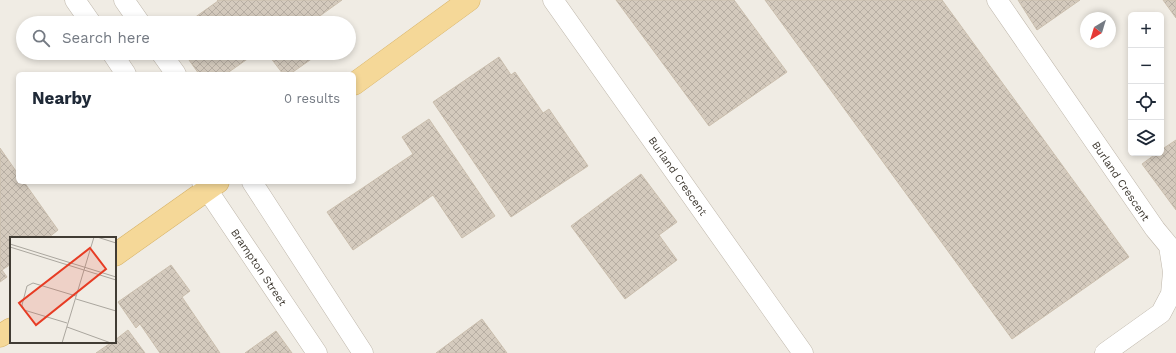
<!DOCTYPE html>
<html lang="en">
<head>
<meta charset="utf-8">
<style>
	body { margin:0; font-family:"Work Sans",sans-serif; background:#f6f6f7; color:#1f2937 }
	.controls { position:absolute; right:12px; top:12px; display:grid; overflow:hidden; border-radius:6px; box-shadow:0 2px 6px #0003 }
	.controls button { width:36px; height:36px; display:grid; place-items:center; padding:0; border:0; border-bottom:1px solid #e0e1e3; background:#fff; color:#1f2937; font:20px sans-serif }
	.compass { position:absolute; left:1080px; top:12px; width:36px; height:36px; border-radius:50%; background:#fff; box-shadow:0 2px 6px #0003; rotate:218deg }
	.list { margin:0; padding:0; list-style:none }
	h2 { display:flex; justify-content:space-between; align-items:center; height:52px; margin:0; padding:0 16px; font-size:17px }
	h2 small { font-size:13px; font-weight:400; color:#747a83 }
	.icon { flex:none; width:22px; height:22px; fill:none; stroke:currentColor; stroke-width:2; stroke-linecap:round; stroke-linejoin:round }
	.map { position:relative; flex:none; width:1176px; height:353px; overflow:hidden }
	.search { position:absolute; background:#fff; box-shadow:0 2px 6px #0003; left:16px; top:16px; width:340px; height:44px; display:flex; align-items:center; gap:10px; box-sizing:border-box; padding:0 14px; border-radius:22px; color:#747a83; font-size:15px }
	.panel { position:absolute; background:#fff; box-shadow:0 2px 6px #0003; left:16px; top:72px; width:340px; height:112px; border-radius:6px }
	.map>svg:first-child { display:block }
	.building { fill:url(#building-cross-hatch); stroke:#cbbfae }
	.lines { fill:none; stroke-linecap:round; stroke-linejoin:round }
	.minor-casing { stroke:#beb6aa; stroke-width:21 }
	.major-casing { stroke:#d8b469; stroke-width:23 }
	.minor { stroke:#fff; stroke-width:20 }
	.major { stroke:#f5d898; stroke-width:22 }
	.labels { text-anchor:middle; stroke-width:3; stroke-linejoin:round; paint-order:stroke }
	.street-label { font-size:11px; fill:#413c34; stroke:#fff }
	.inset-road { fill:none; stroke:#aaa69e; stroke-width:1 }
	.view { fill:#e73c24; fill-opacity:0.15; stroke:#e73c24; stroke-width:2 }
	.inset-edge { fill:none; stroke:#413c34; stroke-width:2 }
</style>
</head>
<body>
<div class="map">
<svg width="1176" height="353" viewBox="0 0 1176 353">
	<defs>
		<pattern id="building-cross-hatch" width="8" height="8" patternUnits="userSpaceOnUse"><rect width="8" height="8" fill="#d4cabd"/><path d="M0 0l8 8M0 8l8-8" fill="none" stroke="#b7aea3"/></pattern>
	</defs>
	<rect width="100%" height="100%" fill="#f0ece4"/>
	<!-- building -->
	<g class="building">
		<polygon points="217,0 342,0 310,23 187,23 218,1"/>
		<polygon points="616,0 734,0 787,72 709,126"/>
		<polygon points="765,0 942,0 1129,257 1012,339"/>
		<polygon points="1018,0 1080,0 1037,30"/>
		<polygon points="1163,0 1176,0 1176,18"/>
		<polygon points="184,53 256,53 226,74 199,74"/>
		<polygon points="267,53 320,53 290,74 283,74"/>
		<polygon points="499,57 511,75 515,72 543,113 549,109 588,166 511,217 433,102"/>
		<polygon points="429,119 495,216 462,238 433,195 353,250 327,212 413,154 402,137"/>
		<polygon points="1176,140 1176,210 1142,164 1157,153 1161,153 1161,150"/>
		<polygon points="0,148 18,174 18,182 24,182 58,230 48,238 11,238 11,264 2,270 7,277 0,282"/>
		<polygon points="641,174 677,222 659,235 677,260 625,299 571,226"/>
		<polygon points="171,265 190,291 182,297 220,353 160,353 140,324 136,328 118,302"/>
		<polygon points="482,319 507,353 436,353"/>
		<polygon points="128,330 145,353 96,353 112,342 115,342 115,340"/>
		<polygon points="276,331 292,353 245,353"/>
	</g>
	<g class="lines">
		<!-- minor casing -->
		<g class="minor-casing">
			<g id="minor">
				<polyline points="75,0 91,23"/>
				<polyline points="124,0 140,23"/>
				<polyline points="553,0 803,353"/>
				<polyline points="997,0 1155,229 1169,246 1173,272 1171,294 1161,313 1105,353"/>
				<polyline points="112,53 126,74"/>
				<polyline points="161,53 176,74"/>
				<polyline points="202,182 317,353"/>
				<polyline points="252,182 363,353"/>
			</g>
		</g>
		<!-- major casing -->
		<g class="major-casing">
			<g id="major">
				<polyline points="354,84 469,0"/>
				<polyline points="115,255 218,182"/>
				<polyline points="0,336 11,329"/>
			</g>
		</g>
		<!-- minor -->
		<use href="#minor" class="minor"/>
		<!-- major -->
		<use href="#major" class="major"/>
	</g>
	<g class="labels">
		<!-- street labels -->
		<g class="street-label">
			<text transform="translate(678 176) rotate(55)" y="4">Burland Crescent</text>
			<text transform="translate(1121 181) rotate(56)" y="4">Burland Crescent</text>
			<text transform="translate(259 267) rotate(56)" y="4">Brampton Street</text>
		</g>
	</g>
	<!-- overview -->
	<g transform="translate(10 237)">
		<rect width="106" height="106" fill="#f0ece4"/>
		<path class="inset-road" d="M87 0 106 6M0 7 106 40M0 10 106 43M66 62 106 74M57 86 14 73 12 68 17 49 23 46 66 59M57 90 101 106M52 106 84 0"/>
		<path class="view" d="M80 11 96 32 26 88 9 66Z"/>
		<rect width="106" height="106" class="inset-edge"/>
	</g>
</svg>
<div class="controls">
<button>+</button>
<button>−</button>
<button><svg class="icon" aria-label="locate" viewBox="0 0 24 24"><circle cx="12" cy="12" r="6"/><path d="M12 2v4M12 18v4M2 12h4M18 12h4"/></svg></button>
<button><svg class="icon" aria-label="layers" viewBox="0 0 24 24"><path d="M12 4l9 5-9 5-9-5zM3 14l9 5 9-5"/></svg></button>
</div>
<svg class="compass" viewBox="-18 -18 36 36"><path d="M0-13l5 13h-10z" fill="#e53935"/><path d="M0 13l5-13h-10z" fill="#747a83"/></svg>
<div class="search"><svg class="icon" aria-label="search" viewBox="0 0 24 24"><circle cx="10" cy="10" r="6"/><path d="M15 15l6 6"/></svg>Search here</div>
<section class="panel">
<h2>Nearby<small>0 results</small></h2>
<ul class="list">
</ul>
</section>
</div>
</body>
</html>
